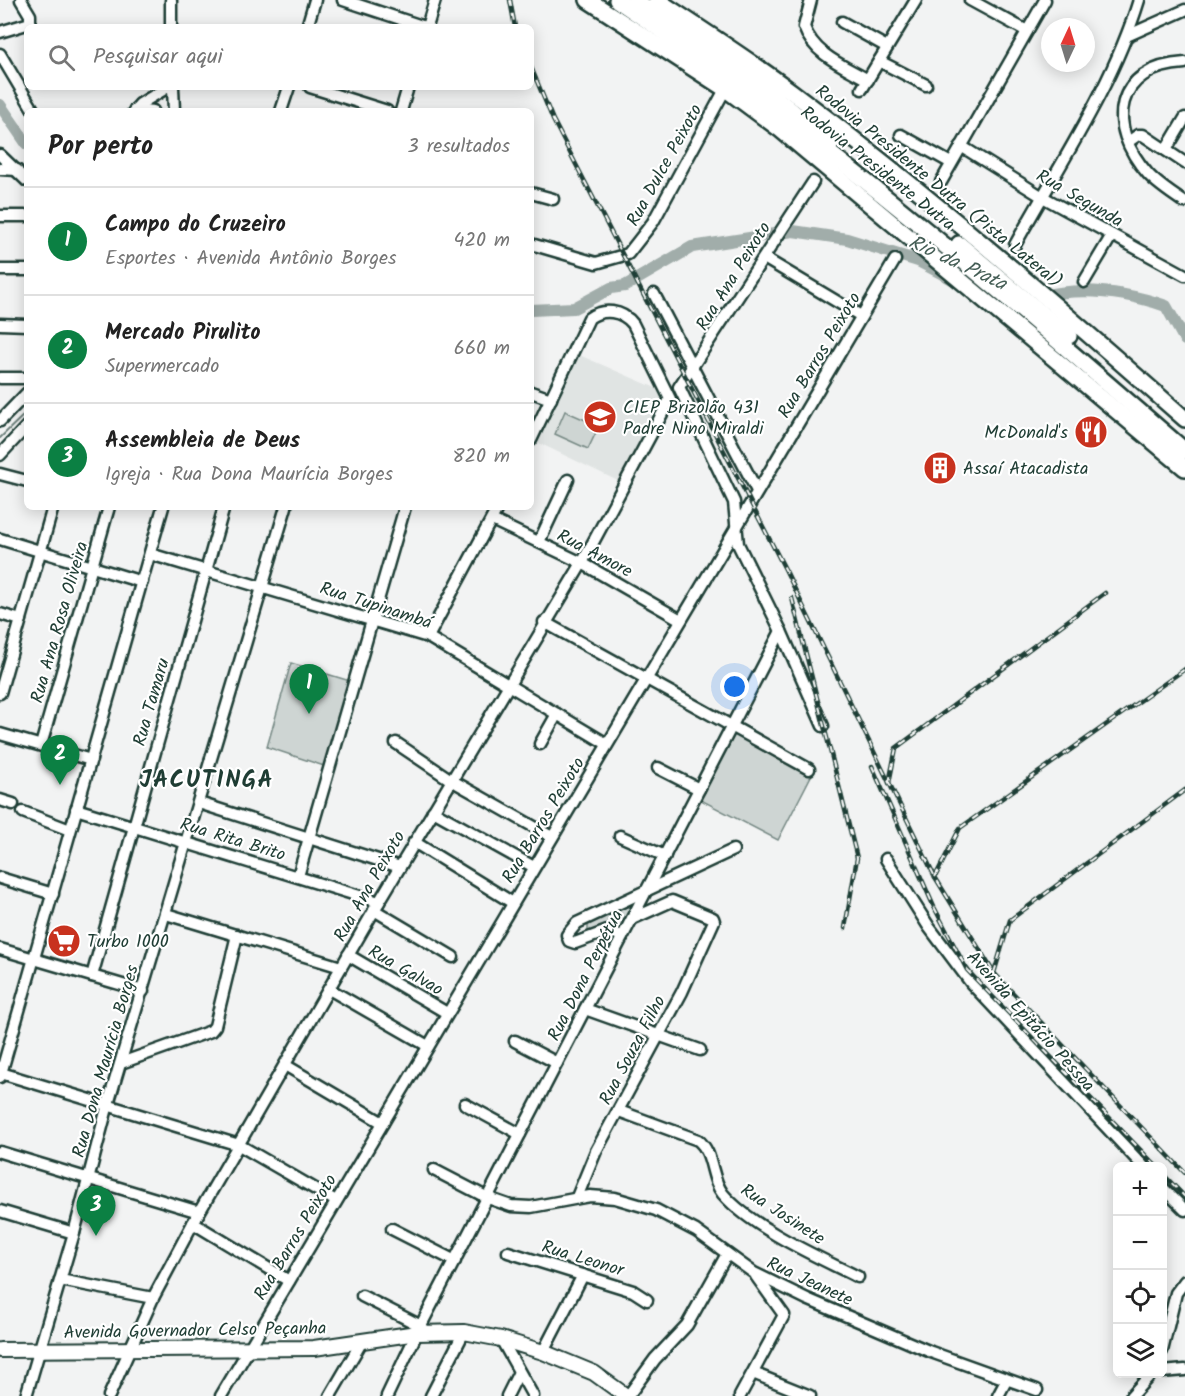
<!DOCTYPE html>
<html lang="pt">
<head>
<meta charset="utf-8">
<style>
	body { margin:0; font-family:Kalam,sans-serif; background:#f6f6f6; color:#222 }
	.controls { position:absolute; right:18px; bottom:18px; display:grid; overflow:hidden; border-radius:9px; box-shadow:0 3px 15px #0003 }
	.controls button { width:54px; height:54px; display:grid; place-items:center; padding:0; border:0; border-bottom:2px solid #e0e0e0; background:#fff; color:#222; font:30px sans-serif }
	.compass { position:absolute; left:1041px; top:18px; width:54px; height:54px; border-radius:50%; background:#fff; box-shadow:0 3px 15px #0003; rotate:4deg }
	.you { position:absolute; left:735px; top:687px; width:21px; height:21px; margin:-15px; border:4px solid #fff; border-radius:50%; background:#1a73e8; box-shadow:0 0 0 9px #1a73e833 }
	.badge { display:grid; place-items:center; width:39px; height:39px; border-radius:50%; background:#0b8043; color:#fff; font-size:20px; font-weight:700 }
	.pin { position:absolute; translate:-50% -50px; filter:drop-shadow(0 2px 3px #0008) }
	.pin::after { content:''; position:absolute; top:32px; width:21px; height:18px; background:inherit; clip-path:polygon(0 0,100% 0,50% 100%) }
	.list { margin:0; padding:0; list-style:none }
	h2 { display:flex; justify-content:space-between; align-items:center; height:78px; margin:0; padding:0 24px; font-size:26px }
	h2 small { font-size:20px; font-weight:400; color:#767676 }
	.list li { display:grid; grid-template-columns:39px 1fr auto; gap:18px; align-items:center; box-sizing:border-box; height:108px; padding:0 24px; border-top:2px solid #e0e0e0 }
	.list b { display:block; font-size:22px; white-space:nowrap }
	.list p { margin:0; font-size:20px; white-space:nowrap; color:#767676 }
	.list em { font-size:20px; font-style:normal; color:#767676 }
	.icon { flex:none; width:33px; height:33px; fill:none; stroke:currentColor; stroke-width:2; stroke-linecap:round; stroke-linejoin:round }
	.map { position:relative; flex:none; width:1185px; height:1396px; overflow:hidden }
	.search { position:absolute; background:#fff; box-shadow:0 3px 15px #0003; left:24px; top:24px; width:510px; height:66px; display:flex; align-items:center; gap:15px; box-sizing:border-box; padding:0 21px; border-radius:9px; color:#767676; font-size:22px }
	.panel { position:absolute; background:#fff; box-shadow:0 3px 15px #0003; left:24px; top:108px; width:510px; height:402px; border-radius:9px }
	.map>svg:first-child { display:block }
	.built { fill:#e0e4e3 }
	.green { fill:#ced5d3; stroke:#768984; stroke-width:1.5 }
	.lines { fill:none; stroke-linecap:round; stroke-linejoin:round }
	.stream { stroke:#6d807b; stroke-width:2 }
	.river { stroke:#a1adaa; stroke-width:12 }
	.minor-casing { stroke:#1f3d34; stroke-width:15 }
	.major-casing { stroke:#1f3d34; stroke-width:18 }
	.highway-casing { stroke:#1f3d34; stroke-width:20 }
	.minor { stroke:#fff; stroke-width:10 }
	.major { stroke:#fff; stroke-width:14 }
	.highway { stroke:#fff; stroke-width:15 }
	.rail-casing { stroke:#1f3d34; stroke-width:4.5 }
	.rail { stroke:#fff; stroke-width:2; stroke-dasharray:7; stroke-linecap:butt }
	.labels { text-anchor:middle; stroke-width:4.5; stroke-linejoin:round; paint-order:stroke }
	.street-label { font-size:18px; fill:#1f3d34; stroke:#fff }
	.poi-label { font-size:18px; fill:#1f3d34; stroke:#fff; text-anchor:start }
	.water-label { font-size:20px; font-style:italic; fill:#465f57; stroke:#fff }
	.district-label { font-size:24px; font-weight:bold; letter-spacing:1.5px; fill:#1f3d34; stroke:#fff }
</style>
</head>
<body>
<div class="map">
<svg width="1185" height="1396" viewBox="0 0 1185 1396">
	<rect width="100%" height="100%" fill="#f2f3f3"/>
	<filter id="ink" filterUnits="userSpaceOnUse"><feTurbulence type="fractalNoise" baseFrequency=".0167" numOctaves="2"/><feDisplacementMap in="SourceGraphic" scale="12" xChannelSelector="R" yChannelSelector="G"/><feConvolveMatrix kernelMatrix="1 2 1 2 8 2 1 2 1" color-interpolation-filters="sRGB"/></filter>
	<g filter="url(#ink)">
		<!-- built -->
		<polygon class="built" points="577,354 665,392 618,481 537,442"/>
		<!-- green -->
		<g class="green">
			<polygon points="565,411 599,426 588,449 555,434"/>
			<polygon points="291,663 350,681 327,767 267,747"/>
			<polygon points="733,733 812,774 778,840 699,799"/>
			<polygon points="636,900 620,933 588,932 588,923"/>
		</g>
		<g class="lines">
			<!-- stream -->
			<polyline class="stream" points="0,438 27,412"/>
			<!-- river -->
			<g class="river">
				<polyline points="0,105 27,144"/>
				<path d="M1039 297C1082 286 1125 292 1166 306L1185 340"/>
				<polyline points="531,310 574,308 611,288 625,286 692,247 793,231 847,239 918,261 954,280"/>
			</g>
			<!-- minor casing -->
			<g class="minor-casing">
				<g id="minor">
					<polyline points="171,0 171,27"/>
					<polyline points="343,0 425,27"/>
					<path d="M811 0 804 27C814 55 844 66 868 80"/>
					<polyline points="970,0 1027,31"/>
					<polyline points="842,22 887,47"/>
					<polyline points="307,27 315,0"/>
					<polyline points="427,27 435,0"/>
					<polyline points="0,32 30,23 30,15 21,0"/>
					<polyline points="1129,35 1185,10"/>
					<polyline points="0,54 34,111"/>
					<polyline points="879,61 926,85"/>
					<polyline points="173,87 174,111"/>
					<polyline points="310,87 387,111"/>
					<polyline points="862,89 916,0"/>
					<polyline points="135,109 153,111"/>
					<polyline points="134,111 140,104 168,87"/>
					<polyline points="281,111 289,87"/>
					<polyline points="401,111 408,87"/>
					<polyline points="901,135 951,163"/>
					<polyline points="1128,142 1138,135 1143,135 1185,163"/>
					<polyline points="961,146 1041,196 1185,275"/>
					<polyline points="1166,150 1185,118"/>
					<polyline points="0,155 27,181"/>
					<polyline points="0,169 17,170"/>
					<polyline points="813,182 679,387 734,502 738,544 781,631 823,726"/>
					<polyline points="941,182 1045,0"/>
					<polyline points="531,193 553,199"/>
					<path d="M1184 202C1172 194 1158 185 1148 174 1105 126 1114 67 1185 63"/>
					<polyline points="0,216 27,216"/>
					<polyline points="531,244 596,263 628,254 653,222 722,95"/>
					<path d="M1015 245C1059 165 1112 88 1139 0"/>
					<polyline points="764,258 861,316"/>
					<polyline points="0,270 27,270"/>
					<polyline points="1084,282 1112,235"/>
					<polyline points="654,294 757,491"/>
					<polyline points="0,324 27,325"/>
					<polyline points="0,378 27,378"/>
					<polyline points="531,392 551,399"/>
					<polyline points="0,421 27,393"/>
					<polyline points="0,455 27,426"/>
					<polyline points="0,474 27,481"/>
					<polyline points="492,520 582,563 681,620"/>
					<polyline points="0,539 142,582"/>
					<polyline points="539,542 568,480"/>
					<polyline points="150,554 428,637 607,744"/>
					<polyline points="0,614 21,620"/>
					<polyline points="544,622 809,769"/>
					<polyline points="428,637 498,507"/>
					<polyline points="0,693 53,507"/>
					<polyline points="0,734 91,760"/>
					<polyline points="396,743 451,780 552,837"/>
					<polyline points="540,744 557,714"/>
					<polyline points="41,745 109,507"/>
					<polyline points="658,768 699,789"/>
					<polyline points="0,800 13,804"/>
					<polyline points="199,803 400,867"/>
					<polyline points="76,809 379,902"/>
					<polyline points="433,811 534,867"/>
					<polyline points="23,812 70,830"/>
					<polyline points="620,836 665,856"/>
					<polyline points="414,842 513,903"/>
					<polyline points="886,859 929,927 971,983 1143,1166"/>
					<polyline points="298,876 405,507"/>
					<polyline points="0,878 53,894"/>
					<polyline points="374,910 453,957"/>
					<polyline points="166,914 341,967"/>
					<polyline points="622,937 610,930 575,943 569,941 567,935 577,923 733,850"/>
					<polyline points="0,949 143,991"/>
					<polyline points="348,955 447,1013"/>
					<polyline points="92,976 224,507"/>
					<polyline points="329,989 428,1046"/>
					<polyline points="585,1009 700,1050"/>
					<polyline points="515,1041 557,1063"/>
					<polyline points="121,1063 211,1031 215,1026 237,935"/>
					<polyline points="285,1065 383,1123"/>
					<polyline points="1,1073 239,1145 336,1201"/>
					<polyline points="0,1077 163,507"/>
					<polyline points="465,1104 520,1134"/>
					<path d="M619 1111 698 1140C714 1153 710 1178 723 1194 752 1228 818 1257 858 1277"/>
					<polyline points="0,1152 199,1212"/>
					<polyline points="434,1170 488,1198 511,1206 531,1207 590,1196 615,1198 656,1210 696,1231 754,1273 807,1299 931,1352 1037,1390"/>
					<polyline points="1162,1187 1185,1210"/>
					<polyline points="577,1197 596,1151 682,992 714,921 713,918 672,901 632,919"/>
					<polyline points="0,1211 74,1233"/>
					<polyline points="193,1223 289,1281"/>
					<polyline points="392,1229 455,1261"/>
					<polyline points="508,1252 633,1291 647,1300"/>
					<polyline points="60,1280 153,1298"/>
					<polyline points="362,1296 421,1326"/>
					<polyline points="501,1339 533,1396"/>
					<polyline points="1162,1351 1176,1293 1185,1281"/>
					<polyline points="543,1352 583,1275"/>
					<polyline points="1162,1372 1185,1370"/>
					<polyline points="753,1373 810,1396"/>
					<polyline points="26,1396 74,1233 108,1104 286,507"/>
					<path d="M109 1396 153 1298 193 1223 379 902 582 563 670 399 633 324C622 310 603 308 589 318L531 440"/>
					<polyline points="221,1396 895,260"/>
					<polyline points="330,1396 361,1343"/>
					<polyline points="387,1396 417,1333 781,631"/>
					<polyline points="431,1396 464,1332"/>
					<polyline points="507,1396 519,1372"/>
					<polyline points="628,1396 655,1359 687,1325 727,1254"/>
					<polyline points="740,1396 784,1315 756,1276"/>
					<polyline points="998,1396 1006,1381"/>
					<polyline points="1131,1396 1151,1374"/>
				</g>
			</g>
			<!-- major casing -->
			<g class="major-casing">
				<polyline id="major" points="0,1350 314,1348 417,1333 464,1332 501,1339 543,1352 594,1373 626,1396"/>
			</g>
			<!-- highway casing -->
			<g class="highway-casing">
				<g id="highway">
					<polyline points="588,0 727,90 781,130 1185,468"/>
					<path d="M617 0C667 34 717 68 766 104 911 213 1048 332 1185 451"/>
					<polyline points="635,0 770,93 832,143"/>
					<path d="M657 0C702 30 748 59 792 92 928 194 1057 306 1185 419"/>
					<polyline points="959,244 1069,336"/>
				</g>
			</g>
			<!-- minor -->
			<use href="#minor" class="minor"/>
			<!-- major -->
			<use href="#major" class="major"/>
			<!-- highway -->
			<use href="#highway" class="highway"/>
			<!-- rail casing -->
			<g class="rail-casing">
				<g id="rail">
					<polyline points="510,0 515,27"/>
					<polyline points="531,67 553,120 786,571 935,877 994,973 1185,1173"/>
					<polyline points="792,598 857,858 845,928"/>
					<polyline points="872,766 934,907 967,970 1156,1166"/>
					<polyline points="889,783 896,748 1105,593"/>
					<polyline points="935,877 960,828 1185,669"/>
					<polyline points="994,973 1010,920 1185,790"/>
					<polyline points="1162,1173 1185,1197"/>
				</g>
			</g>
			<!-- rail -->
			<use href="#rail" class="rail"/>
		</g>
	</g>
	<!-- icons -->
	<defs>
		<g id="school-disc" transform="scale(1.725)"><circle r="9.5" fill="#c8321e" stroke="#fff"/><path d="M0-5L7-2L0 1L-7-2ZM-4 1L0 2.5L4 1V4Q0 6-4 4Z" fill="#fff"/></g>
		<g id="restaurant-disc" transform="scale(1.725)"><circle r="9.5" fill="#c8321e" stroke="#fff"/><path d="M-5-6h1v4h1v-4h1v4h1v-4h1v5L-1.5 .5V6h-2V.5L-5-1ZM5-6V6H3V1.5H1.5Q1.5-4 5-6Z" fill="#fff"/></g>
		<g id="building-disc" transform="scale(1.725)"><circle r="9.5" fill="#c8321e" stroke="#fff"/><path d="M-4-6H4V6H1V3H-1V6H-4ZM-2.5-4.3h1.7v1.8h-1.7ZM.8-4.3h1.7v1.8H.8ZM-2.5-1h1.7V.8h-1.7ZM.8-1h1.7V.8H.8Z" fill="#fff"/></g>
		<g id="supermarket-disc" transform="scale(1.725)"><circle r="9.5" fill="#c8321e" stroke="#fff"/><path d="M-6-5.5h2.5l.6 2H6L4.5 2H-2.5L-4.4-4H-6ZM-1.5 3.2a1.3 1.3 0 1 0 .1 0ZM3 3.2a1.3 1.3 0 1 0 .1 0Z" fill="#fff"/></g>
	</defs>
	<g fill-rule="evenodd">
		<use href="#school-disc" x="600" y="417"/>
		<use href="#restaurant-disc" x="1091" y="432"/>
		<use href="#building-disc" x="940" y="468"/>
		<use href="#supermarket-disc" x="64" y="941"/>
	</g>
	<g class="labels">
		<!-- street labels -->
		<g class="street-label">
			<text transform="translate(664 165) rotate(-61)" y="6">Rua Dulce Peixoto</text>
			<text transform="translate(878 168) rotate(38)" y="6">Rodovia Presidente Dutra</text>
			<text transform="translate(939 186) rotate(39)" y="6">Rodovia Presidente Dutra (Pista Lateral)</text>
			<text transform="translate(1080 198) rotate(30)" y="6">Rua Segunda</text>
			<text transform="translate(733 276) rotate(-58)" y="6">Rua Ana Peixoto</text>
			<text transform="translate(819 355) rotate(-59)" y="6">Rua Barros Peixoto</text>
			<text transform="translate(595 553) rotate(28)" y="6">Rua Amore</text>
			<text transform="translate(376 605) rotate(18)" y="6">Rua Tupinambá</text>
			<text transform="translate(59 622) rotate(-74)" y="6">Rua Ana Rosa Oliveira</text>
			<text transform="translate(151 702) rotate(-74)" y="6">Rua Tamaru</text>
			<text transform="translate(543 820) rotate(-59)" y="6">Rua Barros Peixoto</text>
			<text transform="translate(233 839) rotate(17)" y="6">Rua Rita Brito</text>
			<text transform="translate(369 886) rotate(-60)" y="6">Rua Ana Peixoto</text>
			<text transform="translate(406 970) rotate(30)" y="6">Rua Galvao</text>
			<text transform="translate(585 975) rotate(-63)" y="6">Rua Dona Perpétua</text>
			<text transform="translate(1031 1021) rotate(48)" y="6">Avenida Epitácio Pessoa</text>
			<text transform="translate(632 1050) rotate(-62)" y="6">Rua Souza Filho</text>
			<text transform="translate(105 1061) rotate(-74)" y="6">Rua Dona Maurícia Borges</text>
			<text transform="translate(783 1214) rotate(33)" y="6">Rua Josinete</text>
			<text transform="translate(295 1237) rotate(-59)" y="6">Rua Barros Peixoto</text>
			<text transform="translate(583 1258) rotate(17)" y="6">Rua Leonor</text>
			<text transform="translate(810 1281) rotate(25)" y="6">Rua Jeanete</text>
			<text transform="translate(195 1330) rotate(-1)" y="6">Avenida Governador Celso Peçanha</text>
		</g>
		<!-- poi labels -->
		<g class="poi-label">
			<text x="623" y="413">CIEP Brizolão 431<tspan x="623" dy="21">Padre Nino Miraldi</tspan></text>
			<text x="1068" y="438" text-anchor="end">McDonald's</text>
			<text x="963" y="474">Assaí Atacadista</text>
			<text x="87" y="947">Turbo 1000</text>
		</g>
		<!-- water labels -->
		<g class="water-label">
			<text transform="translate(958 262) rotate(25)" y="7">Rio da Prata</text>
		</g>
		<!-- district labels -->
		<g class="district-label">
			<text x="207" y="787">JACUTINGA</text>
		</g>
	</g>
</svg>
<div class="controls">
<button>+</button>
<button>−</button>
<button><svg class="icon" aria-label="locate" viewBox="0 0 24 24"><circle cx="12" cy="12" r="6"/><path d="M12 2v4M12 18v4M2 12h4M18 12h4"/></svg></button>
<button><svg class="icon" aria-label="layers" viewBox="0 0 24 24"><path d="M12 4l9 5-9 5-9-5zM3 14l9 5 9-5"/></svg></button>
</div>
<svg class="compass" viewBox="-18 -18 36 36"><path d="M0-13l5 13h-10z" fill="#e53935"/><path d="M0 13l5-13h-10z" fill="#767676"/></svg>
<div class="you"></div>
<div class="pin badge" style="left:309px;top:714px">1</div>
<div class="pin badge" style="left:60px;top:785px">2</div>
<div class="pin badge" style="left:96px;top:1236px">3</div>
<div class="search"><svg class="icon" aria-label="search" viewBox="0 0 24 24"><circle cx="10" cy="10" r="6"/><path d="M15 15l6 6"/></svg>Pesquisar aqui</div>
<section class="panel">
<h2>Por perto<small>3 resultados</small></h2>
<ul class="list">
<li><span class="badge">1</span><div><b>Campo do Cruzeiro</b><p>Esportes · Avenida Antônio Borges</p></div><em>420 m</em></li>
<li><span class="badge">2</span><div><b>Mercado Pirulito</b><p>Supermercado</p></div><em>660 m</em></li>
<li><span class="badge">3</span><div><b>Assembleia de Deus</b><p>Igreja · Rua Dona Maurícia Borges</p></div><em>820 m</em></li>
</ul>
</section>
</div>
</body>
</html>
